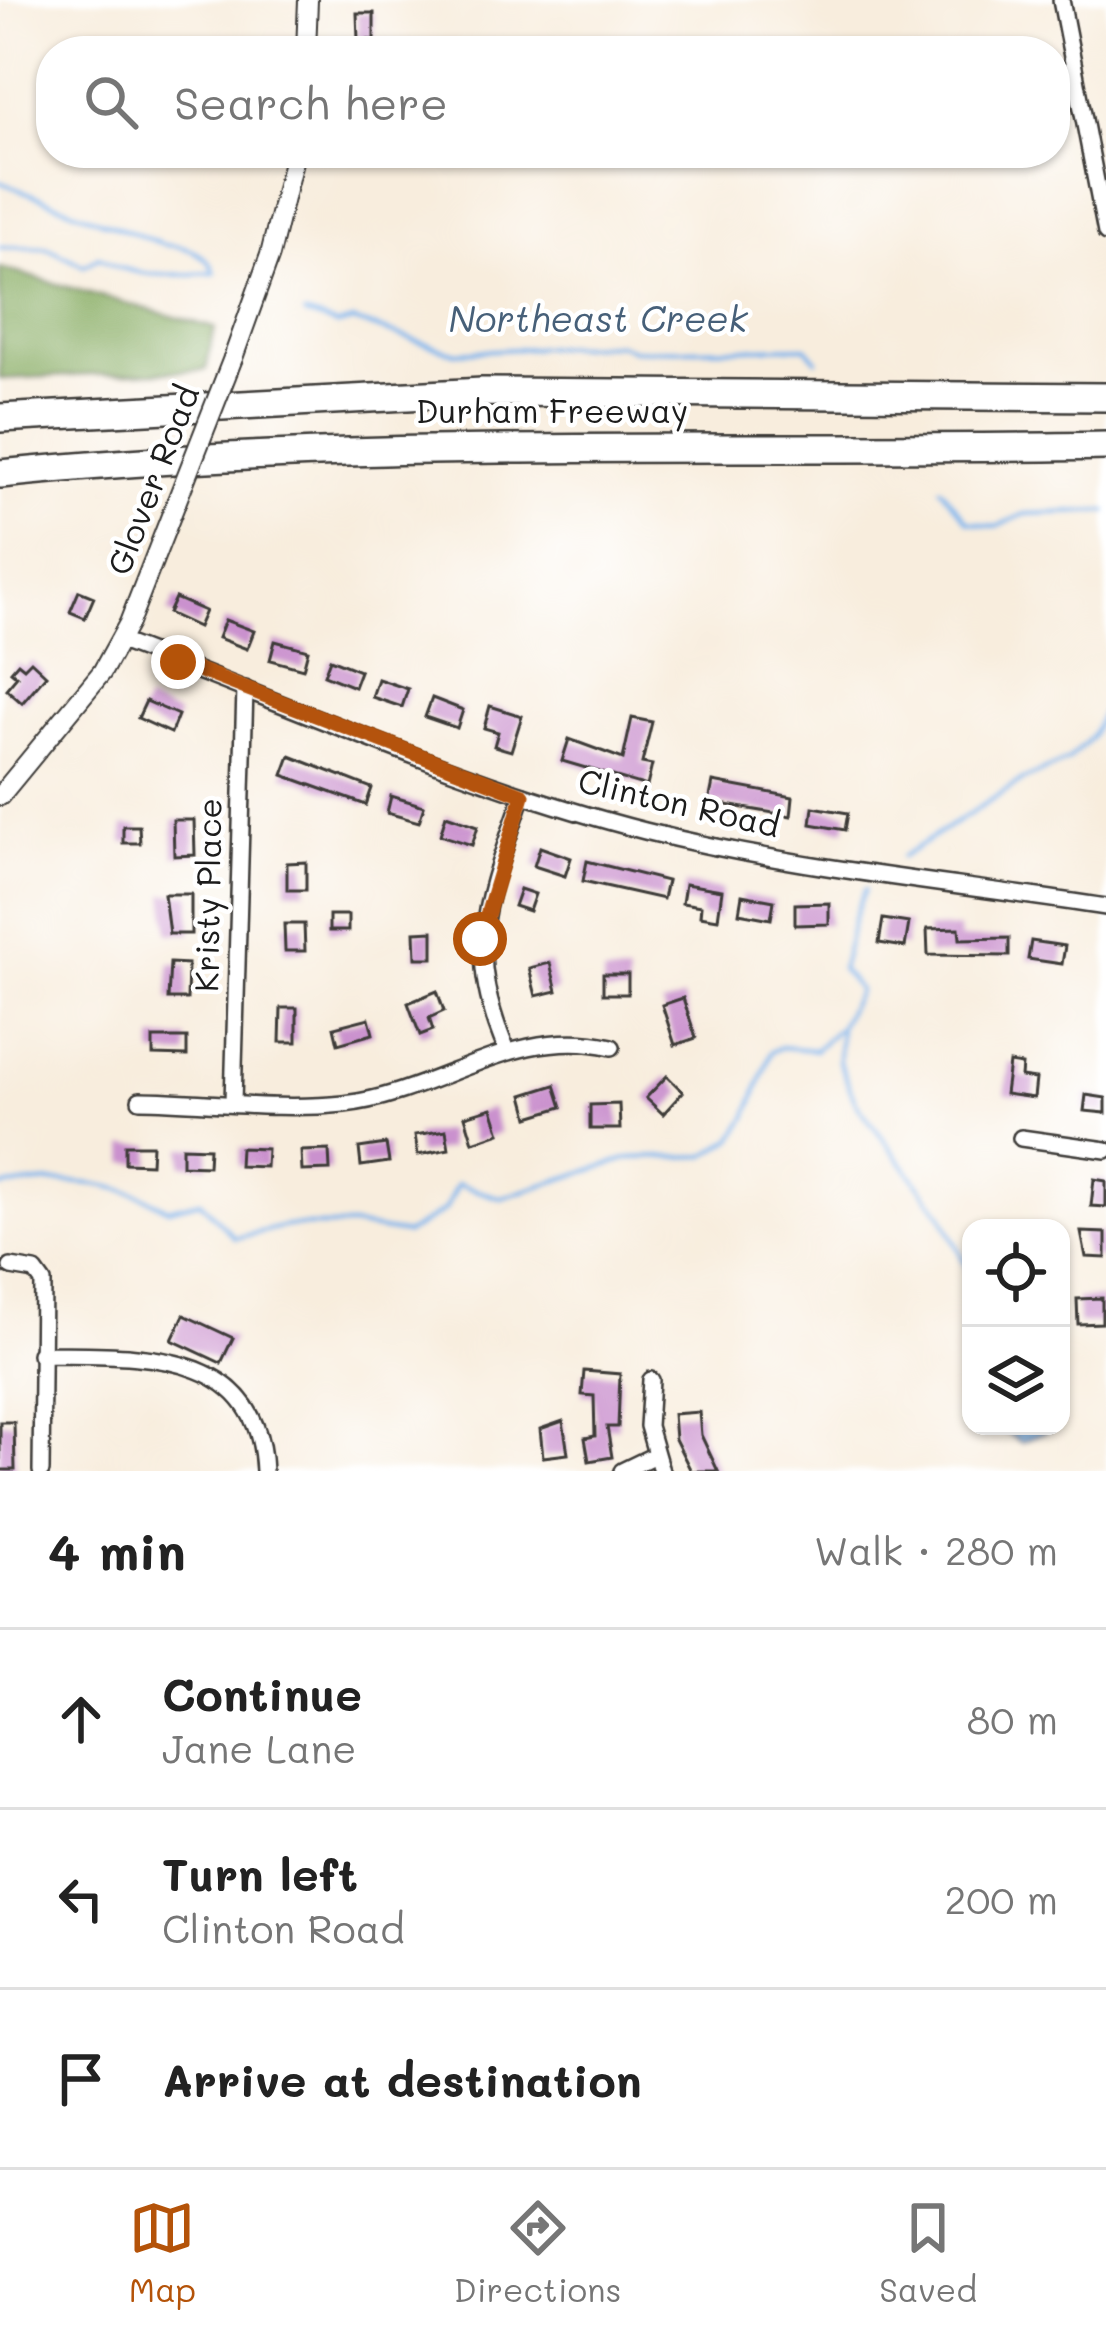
<!DOCTYPE html>
<html lang="en">
<head>
<meta charset="utf-8">
<style>
	body { margin:0; font-family:Mali,sans-serif; background:#f2f2f2; color:#222 }
	.controls { position:absolute; right:36px; bottom:36px; display:grid; overflow:hidden; border-radius:24px; box-shadow:0 3px 9px #0004 }
	.controls button { width:108px; height:108px; display:grid; place-items:center; padding:0; border:0; border-bottom:3px solid #e0e0e0; background:#fff; color:#222; font:60px sans-serif }
	.stop { position:absolute; width:36px; height:36px; margin:-27px; border:9px solid #b45309; border-radius:50%; background:#fff }
	.stop.end { background:#b45309; border-color:#fff; box-shadow:0 3px 12px #0008 }
	.list { margin:0; padding:0; list-style:none }
	h2 { display:flex; justify-content:space-between; align-items:center; height:156px; margin:0; padding:0 48px; font-size:51px }
	h2 small { font-size:39px; font-weight:400; color:#767676 }
	.list li { display:grid; grid-template-columns:78px 1fr auto; gap:36px; align-items:center; box-sizing:border-box; height:180px; padding:0 48px; border-top:3px solid #e0e0e0 }
	.list b { display:block; font-size:45px; white-space:nowrap }
	.list p { margin:0; font-size:39px; white-space:nowrap; color:#767676 }
	.list em { font-size:39px; font-style:normal; color:#767676 }
	.icon { flex:none; width:66px; height:66px; fill:none; stroke:currentColor; stroke-width:2; stroke-linecap:round; stroke-linejoin:round }
	.map { position:relative; flex:none; width:1106px; height:1471px; overflow:hidden }
	.search { position:absolute; background:#fff; box-shadow:0 3px 9px #0004; left:36px; right:36px; top:36px; height:132px; display:flex; align-items:center; gap:30px; box-sizing:border-box; padding:0 42px; border-radius:48px; color:#767676; font-size:45px }
	.sheet { height:696px; background:#fff }
	nav { display:flex; justify-content:space-around; align-items:center; box-sizing:border-box; height:168px; border-top:3px solid #e0e0e0; background:#fff; font-size:33px; color:#767676 }
	nav a { display:grid; justify-items:center; gap:6px }
	nav .on { color:#b45309 }
	.map>svg:first-child { display:block }
	.forest { fill:#87ac62; stroke:#52643f; stroke-width:3 }
	.water { fill:#7bb4eb; stroke:#4c6884; stroke-width:3 }
	.lines { fill:none; stroke-linecap:round; stroke-linejoin:round }
	.stream { stroke:#7bb4eb; stroke-width:4.5 }
	.building { fill:#ca91ce }
	.minor-casing { stroke:#3d3b39; stroke-width:20 }
	.tertiary-casing { stroke:#3d3b39; stroke-width:22 }
	.motorway-casing { stroke:#3d3b39; stroke-width:32 }
	.minor { stroke:#fff; stroke-width:15 }
	.tertiary { stroke:#fff; stroke-width:18 }
	.motorway { stroke:#fff; stroke-width:27 }
	.tertiary-bridge-casing { stroke:#3d3b39; stroke-width:22; stroke-linecap:butt }
	.tertiary-bridge { stroke:#fff; stroke-width:18 }
	.route { stroke:#b45309; stroke-width:15 }
	.labels { text-anchor:middle; stroke-width:9; stroke-linejoin:round; paint-order:stroke }
	.street-label { font-size:33px; fill:#1c1c1c; stroke:#fff }
	.water-label { font-size:36px; font-style:italic; fill:#476079; stroke:#fff }
</style>
</head>
<body>
<div class="map">
<svg width="1106" height="1471" viewBox="0 0 1106 1471">
	<rect width="100%" height="100%" fill="#fff"/>
	<filter id="ink" filterUnits="userSpaceOnUse"><feTurbulence type="fractalNoise" baseFrequency=".00833" numOctaves="2"/><feDisplacementMap in="SourceGraphic" scale="24" xChannelSelector="R" yChannelSelector="G"/><feConvolveMatrix kernelMatrix="1 2 1 2 8 2 1 2 1" color-interpolation-filters="sRGB"/></filter>
	<filter id="wash" filterUnits="userSpaceOnUse"><feTurbulence type="fractalNoise" baseFrequency=".004" numOctaves="4" result="noise"/><feDisplacementMap in="SourceGraphic" scale="48" xChannelSelector="R" yChannelSelector="G"/><feGaussianBlur stdDeviation="2.7" result="paint"/><feColorMatrix in="noise" values="0 0 0 0 0 0 0 0 0 0 0 0 0 0 0 0 0 1.4 0 .05"/><feComposite in="paint" operator="in"/></filter>
	<g filter="url(#wash)">
		<rect width="100%" height="100%" fill="#f8eddd"/>
		<!-- forest -->
		<polygon class="forest" points="0,268 215,328 206,370 0,379"/>
		<!-- water -->
		<polygon class="water" points="997,1426 1059,1426 1021,1442"/>
		<g class="lines">
			<!-- stream -->
			<g class="stream">
				<path d="M0 182 164 245C185 246 207 252 215 273 178 275 133 280 99 257L84 266 48 248 0 247"/>
				<polyline points="304,314 338,325 353,321 453,352 619,344 633,350 806,347 817,360"/>
				<polyline points="941,488 968,521 996,527 1025,514 1106,511"/>
				<polyline points="902,857 1023,780 1068,760 1091,737 1106,705"/>
				<polyline points="840,1026 839,1062 856,1103 942,1215 971,1276"/>
				<path d="M0 1187C59 1179 116 1178 168 1209L200 1201 235 1238 286 1226H357L406 1234 445 1210 457 1184 501 1198 630 1158 705 1156 733 1139 747 1118 771 1052 781 1047 815 1050 840 1026 859 990 841 969C850 941 851 918 865 890"/>
			</g>
		</g>
		<g id="blocks">
			<!-- building -->
			<g class="building">
				<polygon points="357,13 374,13 374,40 358,40"/>
				<polygon points="79,591 94,597 85,618 70,612"/>
				<polygon points="175,598 205,611 198,627 168,613"/>
				<polygon points="225,620 254,631 247,649 218,638"/>
				<polygon points="275,641 308,650 303,669 270,660"/>
				<polygon points="330,659 360,671 354,687 324,675"/>
				<polygon points="31,661 46,675 22,703 6,689 17,676 11,671 18,663 24,668"/>
				<polygon points="378,679 408,689 402,707 372,697"/>
				<polygon points="432,698 463,710 457,728 425,717"/>
				<polygon points="146,701 178,715 171,733 138,718"/>
				<polygon points="490,706 522,716 511,751 494,746 498,732 484,728"/>
				<polygon points="632,718 652,722 642,763 652,765 647,786 562,761 569,739 623,759"/>
				<polygon points="290,756 372,788 366,805 283,775"/>
				<polygon points="713,782 793,797 791,816 709,802"/>
				<polygon points="391,796 424,806 419,822 387,813"/>
				<polygon points="813,807 848,813 845,830 811,824"/>
				<polygon points="446,815 478,826 472,845 440,835"/>
				<polygon points="173,820 194,820 195,855 174,856"/>
				<polygon points="123,826 139,826 140,843 123,843"/>
				<polygon points="540,847 571,858 565,876 534,866"/>
				<polygon points="587,861 667,881 663,899 583,881"/>
				<polygon points="306,862 306,890 287,890 287,863"/>
				<polygon points="685,884 722,890 718,919 700,916 701,906 682,903"/>
				<polygon points="520,889 535,894 529,911 514,906"/>
				<polygon points="164,894 191,894 191,934 169,934"/>
				<polygon points="742,895 774,901 771,919 739,913"/>
				<polygon points="829,903 829,924 795,925 795,904"/>
				<rect x="329" y="915" width="19" height="16"/>
				<polygon points="883,919 909,923 905,947 879,943"/>
				<polygon points="284,924 304,924 305,951 285,951"/>
				<polygon points="959,928 960,939 1009,938 1009,956 928,955 927,929"/>
				<polygon points="433,931 433,958 416,958 415,932"/>
				<polygon points="1031,941 1065,946 1062,964 1028,959"/>
				<polygon points="170,963 188,964 187,999 168,999"/>
				<polygon points="550,963 557,991 536,996 529,968"/>
				<rect x="603" y="974" width="25" height="20"/>
				<polygon points="437,991 444,1011 429,1018 433,1030 420,1035 408,1003"/>
				<polygon points="683,998 696,1038 675,1045 662,1005"/>
				<polygon points="281,1008 297,1008 297,1042 280,1042"/>
				<polygon points="369,1018 373,1034 338,1044 334,1027"/>
				<polygon points="153,1038 187,1038 187,1056 153,1055"/>
				<polygon points="1009,1063 1022,1065 1021,1077 1036,1079 1034,1098 1005,1094"/>
				<polygon points="667,1076 683,1092 663,1114 646,1098"/>
				<polygon points="555,1085 562,1107 529,1117 523,1095"/>
				<polygon points="1086,1095 1106,1098 1106,1113 1084,1111"/>
				<polygon points="619,1104 620,1129 590,1129 590,1105"/>
				<polygon points="492,1108 500,1133 473,1142 465,1116"/>
				<polygon points="446,1130 449,1149 418,1155 415,1135"/>
				<polygon points="386,1144 389,1162 361,1166 359,1148"/>
				<polygon points="125,1145 152,1145 151,1164 125,1163"/>
				<polygon points="182,1147 209,1148 208,1166 182,1165"/>
				<polygon points="240,1148 267,1149 266,1167 239,1166"/>
				<polygon points="329,1150 330,1170 302,1171 301,1151"/>
				<polygon points="1094,1179 1106,1181 1106,1207 1091,1206"/>
				<polygon points="1081,1232 1106,1233 1106,1258 1086,1257"/>
				<polygon points="1102,1298 1102,1323 1078,1324 1077,1299"/>
				<polygon points="184,1315 233,1338 221,1363 172,1340"/>
				<polygon points="584,1371 620,1374 618,1427 607,1427 612,1457 589,1461 585,1438 595,1436 594,1396 582,1395"/>
				<polygon points="699,1412 701,1435 718,1471 691,1471 675,1439 673,1414"/>
				<polygon points="563,1421 568,1454 543,1457 540,1429"/>
				<polygon points="0,1422 14,1422 15,1470 0,1470"/>
			</g>
		</g>
	</g>
	<g filter="url(#ink)">
		<use href="#blocks" fill-opacity="0" stroke="#3d3b39" stroke-width="3"/>
		<g class="lines">
			<!-- minor casing -->
			<g class="minor-casing">
				<g id="minor">
					<polyline points="1061,0 1106,233"/>
					<path d="M120 641C294 706 465 785 645 831 796 869 953 883 1106 907"/>
					<path d="M507 1051C462 946 488 897 523 795"/>
					<path d="M140 1100C207 1101 278 1111 344 1104 437 1094 516 1023 612 1047"/>
					<polyline points="233,1102 245,689"/>
					<polyline points="1021,1138 1106,1150"/>
					<polyline points="11,1267 35,1271 43,1282 41,1471"/>
					<path d="M40 1354C132 1356 259 1344 264 1471"/>
					<polyline points="651,1380 648,1426 661,1471"/>
					<polyline points="622,1471 653,1456"/>
				</g>
			</g>
			<!-- tertiary casing -->
			<g class="tertiary-casing">
				<g id="tertiary">
					<polyline points="306,51 308,0"/>
					<polyline points="233,358 270,255 295,153"/>
					<polyline points="0,796 102,672 129,623 176,503"/>
				</g>
			</g>
			<!-- motorway casing -->
			<g class="motorway-casing">
				<g id="motorway">
					<polyline points="0,418 482,392 1106,397"/>
					<path d="M0 474C368 436 737 453 1106 446"/>
				</g>
			</g>
			<!-- minor -->
			<use href="#minor" class="minor"/>
			<!-- tertiary -->
			<use href="#tertiary" class="tertiary"/>
			<!-- motorway -->
			<use href="#motorway" class="motorway"/>
			<!-- tertiary-bridge casing -->
			<g class="tertiary-bridge-casing">
				<polyline id="tertiary-bridge" points="176,503 233,358"/>
			</g>
			<!-- tertiary-bridge -->
			<use href="#tertiary-bridge" class="tertiary-bridge"/>
		</g>
	</g>
	<g class="lines" filter="url(#ink)">
		<!-- route -->
		<polyline class="route" points="178,662 523,795 480,939"/>
	</g>
	<g class="labels">
		<!-- street labels -->
		<g class="street-label">
			<text x="552" y="423">Durham Freeway</text>
			<text transform="translate(153 480) rotate(-69)" y="12">Glover Road</text>
			<text transform="translate(679 803) rotate(13)" y="12">Clinton Road</text>
			<text transform="translate(208 895) rotate(-89)" y="12">Kristy Place</text>
		</g>
		<!-- water labels -->
		<g class="water-label">
			<text x="598" y="332">Northeast Creek</text>
		</g>
	</g>
</svg>
<div class="controls">
<button><svg class="icon" aria-label="locate" viewBox="0 0 24 24"><circle cx="12" cy="12" r="6"/><path d="M12 2v4M12 18v4M2 12h4M18 12h4"/></svg></button>
<button><svg class="icon" aria-label="layers" viewBox="0 0 24 24"><path d="M12 4l9 5-9 5-9-5zM3 14l9 5 9-5"/></svg></button>
</div>
<div class="stop" style="left:480px;top:939px"></div>
<div class="stop end" style="left:178px;top:662px"></div>
<div class="search"><svg class="icon" aria-label="search" viewBox="0 0 24 24"><circle cx="10" cy="10" r="6"/><path d="M15 15l6 6"/></svg>Search here</div>
</div>
<section class="sheet">
<h2>4 min<small>Walk · 280 m</small></h2>
<ul class="list">
<li><svg class="icon" aria-label="ahead" viewBox="0 0 24 24"><path d="M12 20V5M6 11l6-6 6 6"/></svg><div><b>Continue</b><p>Jane Lane</p></div><em>80 m</em></li>
<li><svg class="icon" aria-label="left" viewBox="0 0 24 24"><path d="M17 20v-9H6M10 6l-5 5 5 5"/></svg><div><b>Turn left</b><p>Clinton Road</p></div><em>200 m</em></li>
<li><svg class="icon" aria-label="arrive" viewBox="0 0 24 24"><path d="M6 21V4h12l-3 4 3 4H6"/></svg><div><b>Arrive at destination</b></div></li>
</ul>
</section>
<nav>
<a class="on"><svg class="icon" aria-label="map" viewBox="0 0 24 24"><path d="M3 6l6-2 6 2 6-2v14l-6 2-6-2-6 2zM9 4v14M15 6v14"/></svg>Map</a>
<a><svg class="icon" aria-label="directions" viewBox="0 0 24 24"><path d="M12 3l9 9-9 9-9-9zM9 14v-3h6M13 9l2 2-2 2"/></svg>Directions</a>
<a><svg class="icon" aria-label="saved" viewBox="0 0 24 24"><path d="M7 4h10v16l-5-4-5 4z"/></svg>Saved</a>
</nav>
</body>
</html>
